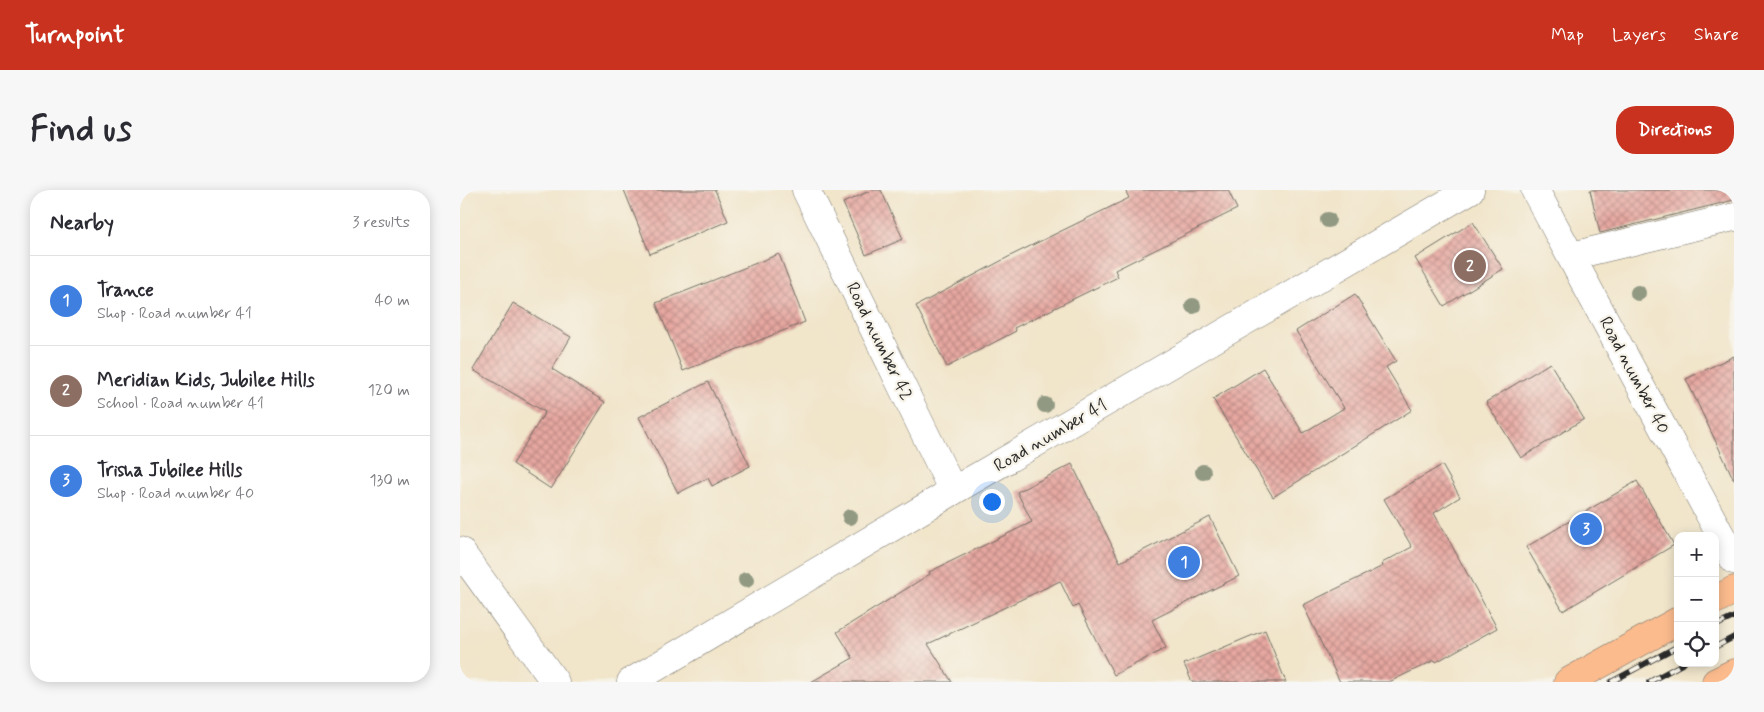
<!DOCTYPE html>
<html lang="en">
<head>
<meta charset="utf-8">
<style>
	body { margin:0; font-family:Mynerve,sans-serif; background:#f7f7f7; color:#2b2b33 }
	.controls { position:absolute; right:15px; bottom:15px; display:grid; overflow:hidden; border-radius:10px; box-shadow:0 2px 12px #0003 }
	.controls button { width:45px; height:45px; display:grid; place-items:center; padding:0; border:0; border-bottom:1px solid #e1e1e2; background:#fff; color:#2b2b33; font:25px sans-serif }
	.you { position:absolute; left:531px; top:311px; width:18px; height:18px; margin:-12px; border:4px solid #fff; border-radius:50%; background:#1a73e8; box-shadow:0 0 0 8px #1a73e833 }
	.badge { display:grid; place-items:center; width:32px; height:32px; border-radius:50%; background:#c8321e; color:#fff; font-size:16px; font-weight:700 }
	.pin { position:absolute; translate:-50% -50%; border:2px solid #fff; box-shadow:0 1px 5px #0006 }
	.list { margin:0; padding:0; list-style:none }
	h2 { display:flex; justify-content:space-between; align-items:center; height:65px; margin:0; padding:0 20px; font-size:21px }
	h2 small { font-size:16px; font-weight:400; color:#7c7c81 }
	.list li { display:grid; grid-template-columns:32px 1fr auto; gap:15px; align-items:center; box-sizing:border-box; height:90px; padding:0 20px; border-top:1px solid #e1e1e2 }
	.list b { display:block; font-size:19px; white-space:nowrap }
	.list p { margin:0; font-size:16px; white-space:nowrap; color:#7c7c81 }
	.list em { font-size:16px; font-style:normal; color:#7c7c81 }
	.icon { flex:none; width:28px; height:28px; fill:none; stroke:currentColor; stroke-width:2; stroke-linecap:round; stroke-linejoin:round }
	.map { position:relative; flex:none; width:1274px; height:492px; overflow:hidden; border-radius:20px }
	header { display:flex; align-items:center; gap:30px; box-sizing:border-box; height:70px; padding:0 25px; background:#c8321e; color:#fff }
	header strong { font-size:24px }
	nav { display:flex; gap:28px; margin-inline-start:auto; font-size:18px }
	.intro { display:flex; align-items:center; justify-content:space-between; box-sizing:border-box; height:120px; padding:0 30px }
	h1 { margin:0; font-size:35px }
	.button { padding:12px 22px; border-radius:20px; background:#c8321e; color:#fff; font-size:18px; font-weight:700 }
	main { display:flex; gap:30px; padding:0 30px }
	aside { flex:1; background:#fff; border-radius:20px; box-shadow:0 2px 12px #0003 }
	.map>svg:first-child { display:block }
	.building { fill:url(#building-cross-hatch) }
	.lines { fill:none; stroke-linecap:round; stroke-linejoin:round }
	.minor-casing { stroke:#706c63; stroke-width:29 }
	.major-casing { stroke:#706c63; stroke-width:29 }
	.minor { stroke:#fff; stroke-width:28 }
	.major { stroke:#fbbb8d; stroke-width:28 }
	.rail-casing { stroke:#2b2b2b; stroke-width:5.5 }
	.rail { stroke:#f7f3e8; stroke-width:4; stroke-dasharray:11; stroke-linecap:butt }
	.tree { fill:#929982 }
	.labels { text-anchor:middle; stroke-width:4.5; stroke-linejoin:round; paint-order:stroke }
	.street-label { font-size:18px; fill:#2b2b2b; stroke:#f7f3e8 }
</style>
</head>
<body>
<header>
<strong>Turnpoint</strong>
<nav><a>Map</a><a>Layers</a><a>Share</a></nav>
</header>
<div class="intro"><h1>Find us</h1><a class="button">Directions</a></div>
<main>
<aside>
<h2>Nearby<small>3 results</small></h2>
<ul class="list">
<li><span class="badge" style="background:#3f7fe0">1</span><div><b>Trance</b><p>Shop · Road number 41</p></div><em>40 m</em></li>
<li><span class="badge" style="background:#8d6e63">2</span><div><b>Meridian Kids, Jubilee Hills</b><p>School · Road number 41</p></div><em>120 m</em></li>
<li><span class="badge" style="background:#3f7fe0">3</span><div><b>Trisha Jubilee Hills</b><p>Shop · Road number 40</p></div><em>130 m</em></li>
</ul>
</aside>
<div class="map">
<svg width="1274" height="492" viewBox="0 0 1274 492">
	<defs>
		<pattern id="building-cross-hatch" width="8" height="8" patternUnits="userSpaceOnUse" patternTransform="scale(1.25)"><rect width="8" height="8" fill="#e6a7a0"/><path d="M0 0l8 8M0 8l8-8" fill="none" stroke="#bb8883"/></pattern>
	</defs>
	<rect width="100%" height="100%" fill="#f7f3e8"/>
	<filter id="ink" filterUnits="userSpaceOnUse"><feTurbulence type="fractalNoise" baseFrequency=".02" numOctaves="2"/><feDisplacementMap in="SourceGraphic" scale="10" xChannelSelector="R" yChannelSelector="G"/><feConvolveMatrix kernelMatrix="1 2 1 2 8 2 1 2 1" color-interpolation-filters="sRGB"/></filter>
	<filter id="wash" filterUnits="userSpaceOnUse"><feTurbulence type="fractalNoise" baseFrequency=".0096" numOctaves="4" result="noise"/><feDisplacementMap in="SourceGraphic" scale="20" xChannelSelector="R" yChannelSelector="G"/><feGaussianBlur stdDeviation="1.12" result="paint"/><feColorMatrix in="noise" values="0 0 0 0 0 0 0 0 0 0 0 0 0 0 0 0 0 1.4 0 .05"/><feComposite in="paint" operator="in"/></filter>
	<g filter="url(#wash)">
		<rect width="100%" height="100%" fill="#f1e5ca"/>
		<g id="blocks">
			<!-- building -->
			<g class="building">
				<polygon points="164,0 255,0 268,31 190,64"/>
				<polygon points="412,0 421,0 443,49 406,65 383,13"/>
				<polygon points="665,0 768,0 777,19 655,80 658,87 554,138 556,141 487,177 456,116 554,64 669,8"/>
				<polygon points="1130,0 1274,0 1274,10 1140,43"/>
				<polygon points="1013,32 1043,79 984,116 955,68"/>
				<polygon points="319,64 345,132 223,181 196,113"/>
				<polygon points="895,104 936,171 926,177 952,220 813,307 753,209 803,178 843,243 884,218 836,141"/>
				<polygon points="53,113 111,147 92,179 145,212 91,299 53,274 85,222 13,180"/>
				<polygon points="1274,166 1274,290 1226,189"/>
				<polygon points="1090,173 1124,229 1061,268 1026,212"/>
				<polygon points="248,192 290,276 252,296 248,288 218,303 179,227"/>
				<polygon points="612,274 660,372 750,327 779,386 692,430 706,458 654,485 618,415 613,418 600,391 468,454 492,492 351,492 393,468 377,442 470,384 469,382 572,332 557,302"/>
				<polygon points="982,275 1000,307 974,323 1037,438 976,472 975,470 929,492 880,492 843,415 923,376 922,373 952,357 924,309"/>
				<polygon points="1177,291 1214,355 1103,421 1066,357"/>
				<polygon points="805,440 826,492 732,492 724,474"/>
			</g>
		</g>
	</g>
	<g filter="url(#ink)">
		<use href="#blocks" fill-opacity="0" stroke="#706c63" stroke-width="1"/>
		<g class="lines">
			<!-- minor casing -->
			<g class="minor-casing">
				<g id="minor">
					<polyline points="346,0 493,301"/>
					<polyline points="1075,0 1274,370"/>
					<polyline points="1111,66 1274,27"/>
					<polyline points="0,361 95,492"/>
					<polyline points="171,492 493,301 1010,0"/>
				</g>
			</g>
			<!-- major casing -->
			<g class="major-casing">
				<g id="major">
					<polyline points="1255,410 1274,400"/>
					<polyline points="1108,492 1218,431"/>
					<polyline points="1256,492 1274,483"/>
				</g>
			</g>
			<!-- minor -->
			<use href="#minor" class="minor"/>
			<!-- major -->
			<use href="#major" class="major"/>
			<!-- rail casing -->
			<g class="rail-casing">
				<g id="rail">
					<polyline points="1255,436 1274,427"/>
					<polyline points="1255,457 1274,447"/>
					<polyline points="1151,492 1218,456"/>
					<polyline points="1189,492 1224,473"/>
				</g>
			</g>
			<!-- rail -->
			<use href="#rail" class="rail"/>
		</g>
		<!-- trees -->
		<g class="tree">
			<circle cx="868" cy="30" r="8"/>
			<circle cx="1178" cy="103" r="8"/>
			<circle cx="733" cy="116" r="8"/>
			<circle cx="585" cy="215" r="8"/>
			<circle cx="743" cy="282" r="8"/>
			<circle cx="390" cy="327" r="8"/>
			<circle cx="286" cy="390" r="8"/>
		</g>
	</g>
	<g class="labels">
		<!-- street labels -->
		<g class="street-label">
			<text transform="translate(420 151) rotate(64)" y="6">Road number 42</text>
			<text transform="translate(1175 185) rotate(62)" y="6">Road number 40</text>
			<text transform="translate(590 245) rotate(-30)" y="6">Road number 41</text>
		</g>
	</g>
</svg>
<div class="controls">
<button>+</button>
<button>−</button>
<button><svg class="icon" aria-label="locate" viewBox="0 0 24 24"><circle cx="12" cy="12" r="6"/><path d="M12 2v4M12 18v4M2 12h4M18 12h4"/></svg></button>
</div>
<div class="you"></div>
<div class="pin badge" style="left:724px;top:372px;background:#3f7fe0">1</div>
<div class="pin badge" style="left:1010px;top:76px;background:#8d6e63">2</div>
<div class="pin badge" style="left:1126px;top:339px;background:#3f7fe0">3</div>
</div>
</main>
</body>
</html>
